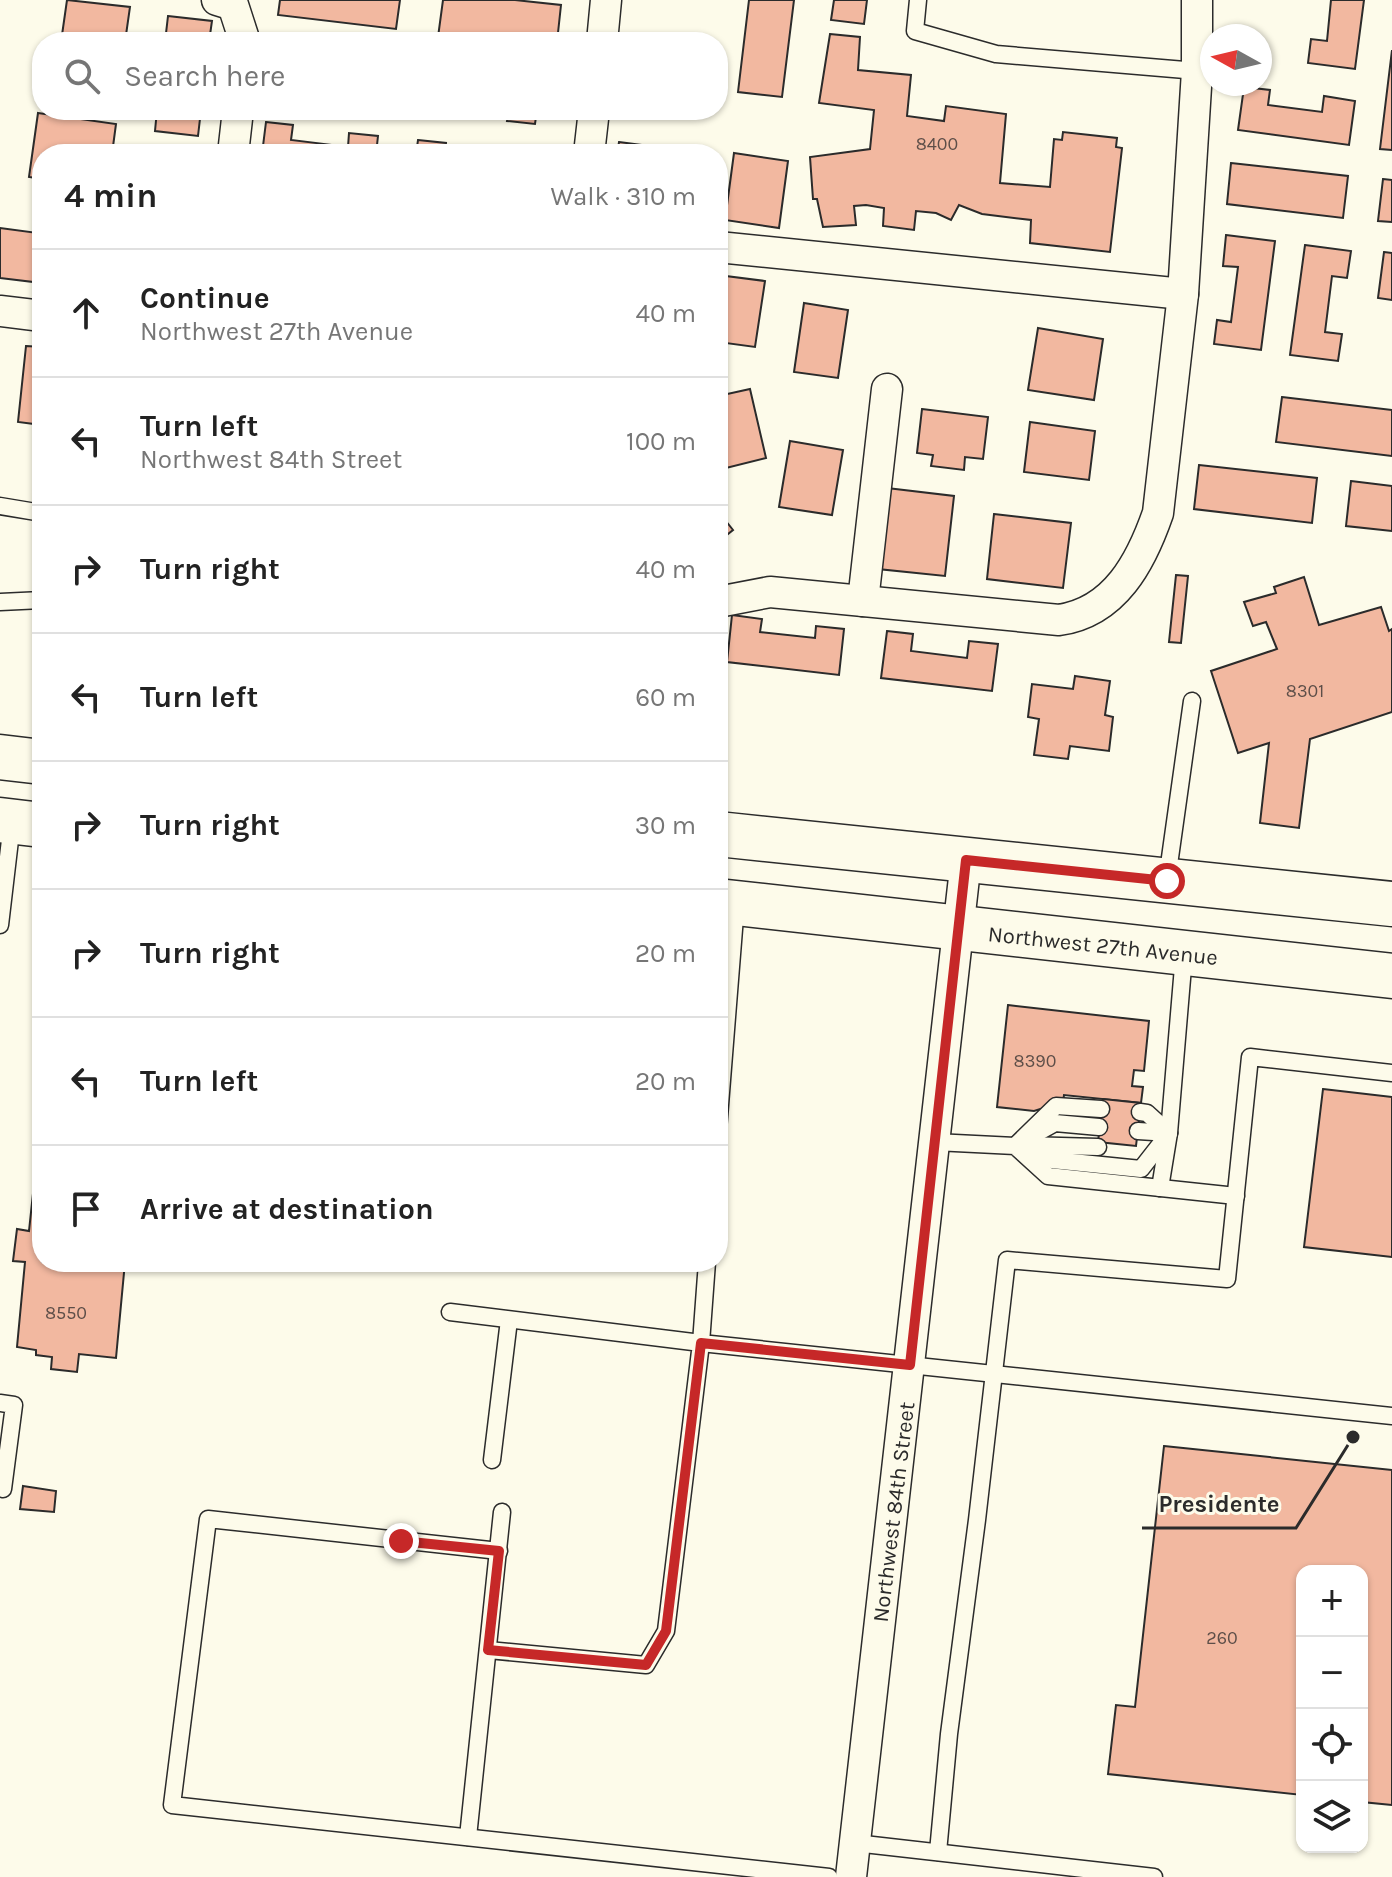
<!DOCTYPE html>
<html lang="en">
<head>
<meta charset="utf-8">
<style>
	body { margin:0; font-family:Karla,sans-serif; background:#f6f6f6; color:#222 }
	.controls { position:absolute; right:24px; bottom:24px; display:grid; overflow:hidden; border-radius:16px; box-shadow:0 2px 6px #0004 }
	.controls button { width:72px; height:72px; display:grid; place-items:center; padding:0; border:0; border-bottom:2px solid #e0e0e0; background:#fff; color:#222; font:40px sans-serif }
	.compass { position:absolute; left:1200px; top:24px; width:72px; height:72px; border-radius:50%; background:#fff; box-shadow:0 2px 6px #0004; rotate:278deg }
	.stop { position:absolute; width:24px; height:24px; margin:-18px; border:6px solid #c62828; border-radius:50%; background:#fff }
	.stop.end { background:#c62828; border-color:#fff; box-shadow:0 2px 8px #0008 }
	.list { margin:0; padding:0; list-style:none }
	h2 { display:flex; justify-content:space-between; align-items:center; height:104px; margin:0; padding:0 32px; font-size:34px }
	h2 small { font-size:26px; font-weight:400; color:#767676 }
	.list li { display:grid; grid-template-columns:52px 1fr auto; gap:24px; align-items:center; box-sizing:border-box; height:128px; padding:0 32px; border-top:2px solid #e0e0e0 }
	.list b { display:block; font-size:30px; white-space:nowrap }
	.list p { margin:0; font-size:26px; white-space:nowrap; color:#767676 }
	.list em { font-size:26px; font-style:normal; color:#767676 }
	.icon { flex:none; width:44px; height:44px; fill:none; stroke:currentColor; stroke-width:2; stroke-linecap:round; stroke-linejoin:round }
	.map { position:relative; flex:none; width:1392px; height:1877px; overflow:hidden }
	.search { position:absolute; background:#fff; box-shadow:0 2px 6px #0004; left:32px; top:32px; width:696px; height:88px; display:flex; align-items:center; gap:20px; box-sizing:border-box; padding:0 28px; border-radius:32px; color:#767676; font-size:30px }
	.panel { position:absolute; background:#fff; box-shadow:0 2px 6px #0004; left:32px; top:144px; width:696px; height:1128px; border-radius:32px }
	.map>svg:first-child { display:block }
	.building { fill:#f2b8a0; stroke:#2b2b2b; stroke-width:2 }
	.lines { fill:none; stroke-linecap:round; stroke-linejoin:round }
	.lane-casing { stroke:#2b2b2b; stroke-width:19 }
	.street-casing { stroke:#2b2b2b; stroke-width:33 }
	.primary-casing { stroke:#2b2b2b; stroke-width:47 }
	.lane { stroke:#fdfbea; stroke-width:16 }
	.street { stroke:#fdfbea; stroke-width:30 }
	.primary { stroke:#fdfbea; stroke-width:44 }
	.route { stroke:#c62828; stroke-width:10 }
	.labels { text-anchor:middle; stroke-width:6; stroke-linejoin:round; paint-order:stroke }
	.number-label { font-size:18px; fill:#5d4e48 }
	.street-label { font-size:22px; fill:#2b2b2b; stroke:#fdfbea }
	.leader { fill:none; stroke:#2b2b2b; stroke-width:3 }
	.callout-dot { fill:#2b2b2b; stroke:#fdfbea; stroke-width:3 }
	.callout-label { font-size:24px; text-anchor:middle; font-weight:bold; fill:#2b2b2b; stroke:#fdfbea; stroke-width:6; stroke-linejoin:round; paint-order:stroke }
</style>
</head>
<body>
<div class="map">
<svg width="1392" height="1877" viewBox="0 0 1392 1877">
	<rect width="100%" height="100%" fill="#fdfbea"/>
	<!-- building -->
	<g class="building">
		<polygon points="67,0 130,7 125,42 61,42"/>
		<polygon points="280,0 400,0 396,29 278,15"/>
		<polygon points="443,0 515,0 561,5 557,42 488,42 438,37"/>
		<polygon points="749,0 794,0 782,97 738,92"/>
		<polygon points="834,0 867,0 864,24 831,20"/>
		<polygon points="1331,0 1364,0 1355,69 1308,63 1311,39 1327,41"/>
		<polygon points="168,16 212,21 209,42 165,42"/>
		<polygon points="830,34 860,37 858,70 911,75 907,116 944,121 946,106 1006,114 1000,183 1050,187 1054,139 1062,140 1063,132 1117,138 1116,147 1122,148 1110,252 1030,243 1031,220 982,214 959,205 951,220 936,213 916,211 914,230 883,226 884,208 866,205 854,206 856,225 823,227 817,199 813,199 810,157 870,149 874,110 819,103"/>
		<polygon points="1392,50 1392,150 1380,149"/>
		<polygon points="1244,87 1270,90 1268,105 1322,112 1324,96 1355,101 1349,145 1238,130"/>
		<polygon points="157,110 201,110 198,136 155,131"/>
		<polygon points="509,110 537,110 535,124 507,121"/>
		<polygon points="38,113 116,124 112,154 42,154 42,179 29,177"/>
		<polygon points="266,122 293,125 291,140 348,147 349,133 378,136 376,154 262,154"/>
		<polygon points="418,140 446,143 445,154 416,154"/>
		<polygon points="619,142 679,150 679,154 617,154"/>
		<polygon points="734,153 788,161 779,228 725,220"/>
		<polygon points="1231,163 1348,176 1343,218 1227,204"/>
		<polygon points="1383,179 1392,180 1392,222 1378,221"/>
		<polygon points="38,227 42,228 42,283 0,278 0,228 37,233"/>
		<polygon points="1226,235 1275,241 1261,350 1214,344 1217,320 1231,322 1238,267 1223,266"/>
		<polygon points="1305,245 1351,251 1347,278 1332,276 1325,332 1342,334 1338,361 1290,355"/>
		<polygon points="1384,252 1392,253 1392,300 1378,298"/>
		<polygon points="718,275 765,281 755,347 718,342"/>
		<polygon points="804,303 848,310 838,378 794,372"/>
		<polygon points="1038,328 1103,339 1094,400 1028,390"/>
		<polygon points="26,346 42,347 42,425 18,422"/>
		<polygon points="750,389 766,458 718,470 718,396"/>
		<polygon points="1282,397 1392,410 1392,456 1276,442"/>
		<polygon points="922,409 988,417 983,459 965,457 964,470 931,466 933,455 917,453"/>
		<polygon points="1030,422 1095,431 1089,480 1024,472"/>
		<polygon points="790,441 843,450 832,515 779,507"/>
		<polygon points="1199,465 1317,478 1312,523 1194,509"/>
		<polygon points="1351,481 1392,486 1392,531 1346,526"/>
		<polygon points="887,488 954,496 945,576 878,569"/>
		<polygon points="718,511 733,530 718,542"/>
		<polygon points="994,514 1071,523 1063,588 987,579"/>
		<polygon points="1176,575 1188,576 1181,643 1169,642"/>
		<polygon points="1304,577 1319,625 1381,607 1389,631 1392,629 1392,712 1310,739 1299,828 1260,823 1269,743 1238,753 1211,671 1277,649 1266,622 1253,626 1244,602 1276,593 1274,587"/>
		<polygon points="732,615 762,619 760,632 815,638 816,626 844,629 839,675 727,662"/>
		<polygon points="887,631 913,634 911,651 967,658 969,641 998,644 992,691 881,678"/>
		<polygon points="1075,676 1110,681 1105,715 1113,717 1109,751 1070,746 1068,759 1034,755 1039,719 1028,717 1032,684 1073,689"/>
		<polygon points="1008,1005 1149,1021 1144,1071 1134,1070 1132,1086 1143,1087 1141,1103 1064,1095 1063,1102 1034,1111 997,1107"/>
		<polygon points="1323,1089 1392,1097 1392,1257 1304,1247"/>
		<polygon points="1103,1099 1141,1103 1136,1146 1098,1142"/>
		<polygon points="42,1135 42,1262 125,1262 116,1358 79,1354 77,1372 51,1369 52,1357 36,1355 36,1350 17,1347 25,1262 13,1261 17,1229 29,1231 39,1137"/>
		<polygon points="1164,1446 1392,1470 1392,1805 1362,1802 1362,1571 1302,1571 1302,1795 1108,1774 1116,1705 1135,1707"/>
		<polygon points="23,1486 56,1491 54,1512 20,1509"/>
	</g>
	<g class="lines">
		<!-- lane casing -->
		<g class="lane-casing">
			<g id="lane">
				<polyline points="918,0 915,31 996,54 1197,71"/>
				<polyline points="0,506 42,513"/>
				<polyline points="0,602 42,600"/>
				<polyline points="1167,879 1192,701"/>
				<polyline points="0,925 12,823"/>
				<polyline points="1140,1112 1147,1113 1169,1133"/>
				<polyline points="718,1130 736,904"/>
				<polyline points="1138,1131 1169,1133"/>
				<polyline points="1037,1133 1055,1123 1099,1127"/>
				<polyline points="935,1142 1015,1146 1048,1176 1236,1196"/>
				<polyline points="1024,1145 1098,1147"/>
				<polyline points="1015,1146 1056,1106 1101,1109"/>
				<polyline points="1024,1149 1052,1160 1141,1169 1166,1137"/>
				<polyline points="1160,1188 1169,1133 1184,955"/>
				<polyline points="707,1262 701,1343 1392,1416"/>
				<polyline points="450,1312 701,1343 666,1631 646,1665 488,1650"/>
				<polyline points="0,1403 14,1405 3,1489 0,1488"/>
				<polyline points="492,1460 509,1320"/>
				<polyline points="499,1551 208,1519 172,1805 829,1877"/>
				<polyline points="468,1837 502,1512"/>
				<polyline points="855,1843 1154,1877"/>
				<polyline points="938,1852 949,1734 977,1520 1007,1260 1227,1279 1250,1057 1392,1073"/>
			</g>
		</g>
		<!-- street casing -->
		<g class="street-casing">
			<g id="street">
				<polyline points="217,0 233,5 245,42"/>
				<polyline points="602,42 606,0"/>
				<polyline points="233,154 238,110"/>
				<polyline points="589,154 594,110"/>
				<polyline points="718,247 1183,294"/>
				<polyline points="0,311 42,316"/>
				<polyline points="863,601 887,389"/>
				<path d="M718 602 770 592 1059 620C1115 612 1141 562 1158 513L1183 294 1197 71V0"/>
				<polyline points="851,1877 966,860"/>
			</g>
		</g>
		<!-- primary casing -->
		<g class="primary-casing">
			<g id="primary">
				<polyline points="0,757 42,762"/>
				<polyline points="0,820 42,825"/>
				<polyline points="718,834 1392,904"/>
				<polyline points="718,901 1392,976"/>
			</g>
		</g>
		<!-- lane -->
		<use href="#lane" class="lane"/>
		<!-- street -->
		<use href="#street" class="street"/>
		<!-- primary -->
		<use href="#primary" class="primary"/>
	</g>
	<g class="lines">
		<!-- route -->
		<polyline class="route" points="401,1541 499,1551 488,1650 646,1665 666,1631 701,1343 910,1365 966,860 1167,881"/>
	</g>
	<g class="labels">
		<!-- number labels -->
		<g class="number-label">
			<text x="937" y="150">8400</text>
			<text x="1305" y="697">8301</text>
			<text x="1035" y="1067">8390</text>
			<text x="66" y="1319">8550</text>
			<text x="1222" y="1644">260</text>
		</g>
		<!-- street labels -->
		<g class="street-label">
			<text transform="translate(1103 945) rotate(6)" y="8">Northwest 27th Avenue</text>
			<text transform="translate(893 1512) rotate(-83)" y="8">Northwest 84th Street</text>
		</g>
	</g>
	<!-- callouts -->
	<path class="leader" d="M1353 1437L1296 1528H1142"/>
	<circle class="callout-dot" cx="1353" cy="1437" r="8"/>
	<g class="callout-label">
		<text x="1219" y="1512">Presidente</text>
	</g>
</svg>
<div class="controls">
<button>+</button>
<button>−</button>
<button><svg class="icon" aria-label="locate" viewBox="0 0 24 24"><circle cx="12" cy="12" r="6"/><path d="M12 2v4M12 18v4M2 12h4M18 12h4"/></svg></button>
<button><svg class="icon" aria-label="layers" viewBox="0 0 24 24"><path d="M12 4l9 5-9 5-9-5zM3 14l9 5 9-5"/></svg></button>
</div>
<svg class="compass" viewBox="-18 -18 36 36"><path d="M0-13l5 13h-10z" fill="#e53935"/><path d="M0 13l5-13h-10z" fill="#767676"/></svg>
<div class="stop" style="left:1167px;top:881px"></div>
<div class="stop end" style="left:401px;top:1541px"></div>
<div class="search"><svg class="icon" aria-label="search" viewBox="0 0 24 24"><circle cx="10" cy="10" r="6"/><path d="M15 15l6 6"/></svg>Search here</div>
<section class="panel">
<h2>4 min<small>Walk · 310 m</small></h2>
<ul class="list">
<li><svg class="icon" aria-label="ahead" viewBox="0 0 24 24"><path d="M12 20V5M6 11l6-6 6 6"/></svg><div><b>Continue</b><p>Northwest 27th Avenue</p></div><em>40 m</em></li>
<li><svg class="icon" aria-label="left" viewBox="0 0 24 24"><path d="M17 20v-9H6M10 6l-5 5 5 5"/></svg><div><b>Turn left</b><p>Northwest 84th Street</p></div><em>100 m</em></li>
<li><svg class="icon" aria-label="right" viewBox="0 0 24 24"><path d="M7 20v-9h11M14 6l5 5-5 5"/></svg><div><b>Turn right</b></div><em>40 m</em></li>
<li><svg class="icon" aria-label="left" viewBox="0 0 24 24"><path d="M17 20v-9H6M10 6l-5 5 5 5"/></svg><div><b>Turn left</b></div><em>60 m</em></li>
<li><svg class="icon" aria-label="right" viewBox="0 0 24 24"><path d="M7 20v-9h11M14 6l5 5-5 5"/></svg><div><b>Turn right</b></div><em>30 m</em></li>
<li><svg class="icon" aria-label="right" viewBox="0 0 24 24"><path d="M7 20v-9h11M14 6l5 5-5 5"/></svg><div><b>Turn right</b></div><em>20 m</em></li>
<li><svg class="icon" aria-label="left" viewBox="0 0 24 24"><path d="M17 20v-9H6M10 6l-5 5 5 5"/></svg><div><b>Turn left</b></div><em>20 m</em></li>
<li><svg class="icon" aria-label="arrive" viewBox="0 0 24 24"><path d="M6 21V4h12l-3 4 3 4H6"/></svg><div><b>Arrive at destination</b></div></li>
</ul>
</section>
</div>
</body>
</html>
